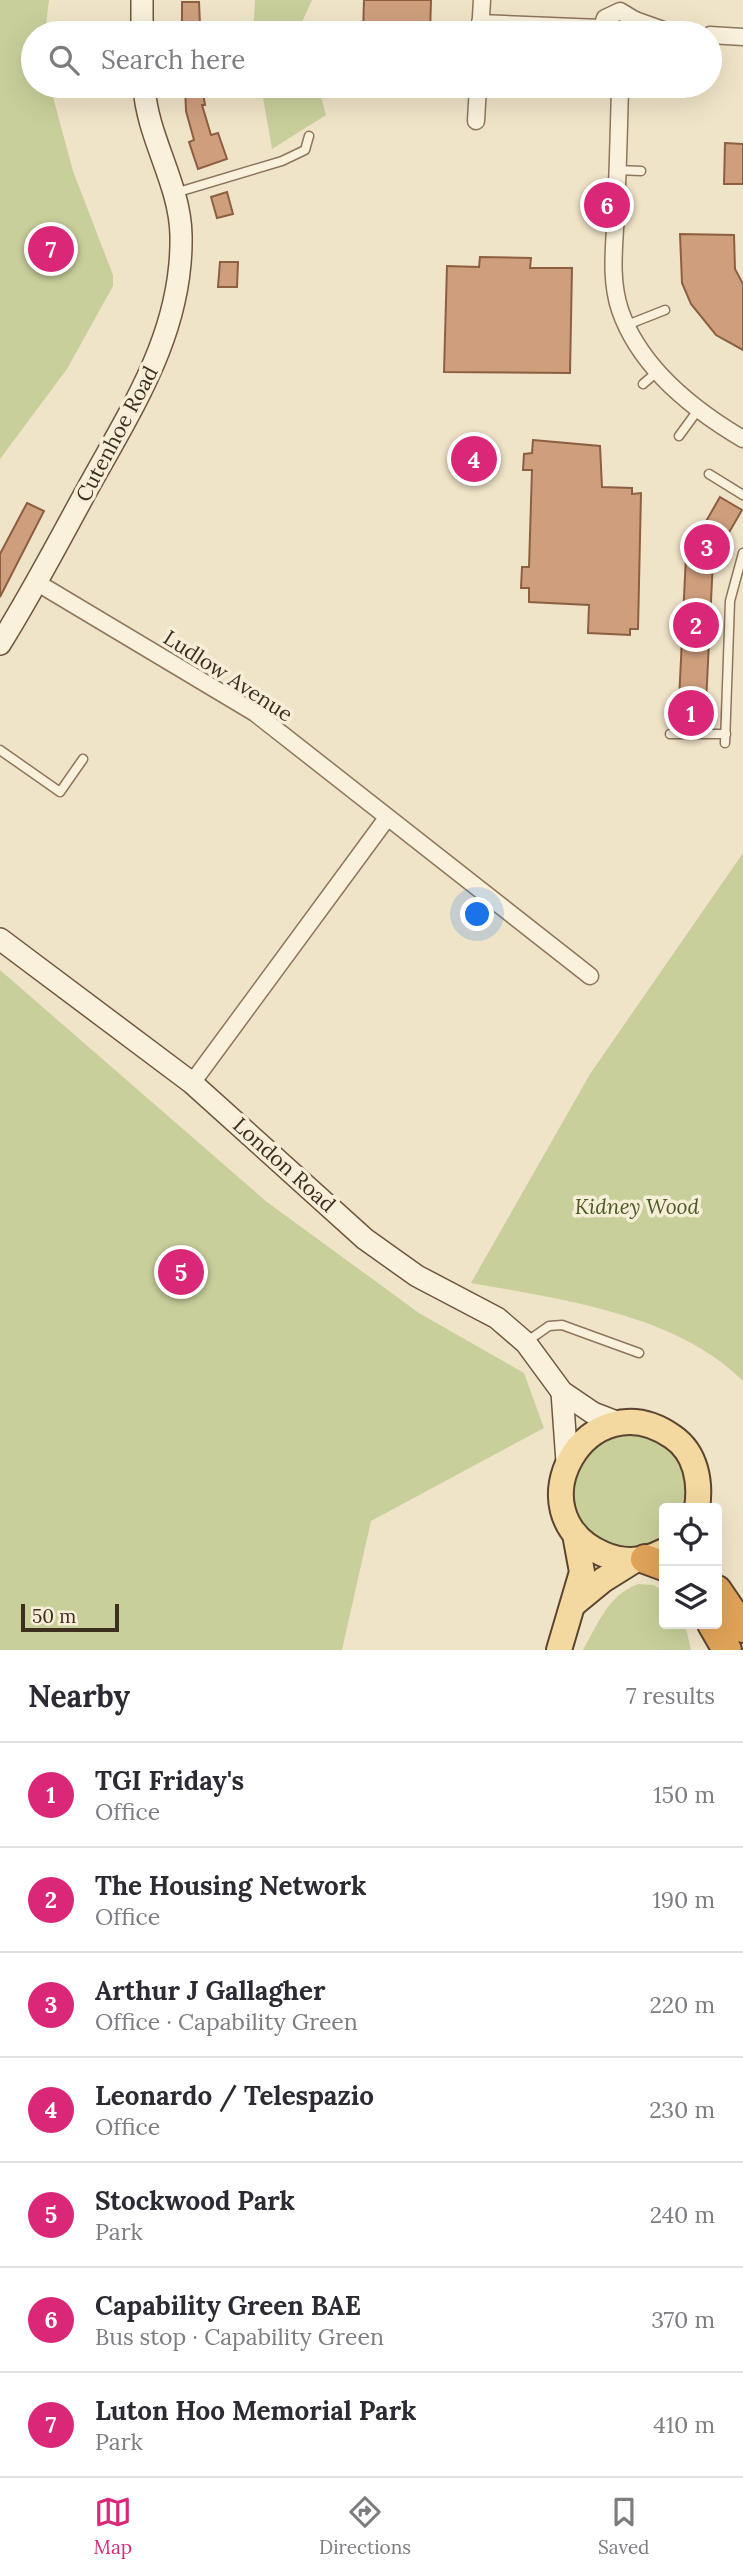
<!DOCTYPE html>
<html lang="en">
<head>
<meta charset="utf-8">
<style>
	body { margin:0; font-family:Lora,serif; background:#f2f2f3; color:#2b2b33 }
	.controls { position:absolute; right:21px; bottom:21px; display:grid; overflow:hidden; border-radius:7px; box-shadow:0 7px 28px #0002 }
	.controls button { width:63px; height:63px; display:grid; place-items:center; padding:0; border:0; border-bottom:2px solid #e1e1e2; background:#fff; color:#2b2b33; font:35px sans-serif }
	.scale { position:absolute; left:21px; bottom:18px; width:98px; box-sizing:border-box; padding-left:7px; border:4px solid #3d2e20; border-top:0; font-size:19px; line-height:24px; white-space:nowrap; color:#3d2e20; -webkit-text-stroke:5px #f7eed8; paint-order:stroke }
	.you { position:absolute; left:478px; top:915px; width:24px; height:24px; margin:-18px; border:5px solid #fff; border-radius:50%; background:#1a73e8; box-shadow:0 0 0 10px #1a73e833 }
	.badge { display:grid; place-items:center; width:46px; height:46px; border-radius:50%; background:#db2777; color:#fff; font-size:23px; font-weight:700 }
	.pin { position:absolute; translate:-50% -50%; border:4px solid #fff; box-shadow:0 2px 7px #0006 }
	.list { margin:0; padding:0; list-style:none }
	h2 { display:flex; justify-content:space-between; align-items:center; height:91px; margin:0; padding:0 28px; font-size:30px }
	h2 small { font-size:23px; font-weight:400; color:#7c7c81 }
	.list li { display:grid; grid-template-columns:46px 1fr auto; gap:21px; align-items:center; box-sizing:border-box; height:105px; padding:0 28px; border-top:2px solid #e1e1e2 }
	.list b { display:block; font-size:26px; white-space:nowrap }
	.list p { margin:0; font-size:23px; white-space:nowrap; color:#7c7c81 }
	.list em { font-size:23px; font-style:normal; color:#7c7c81 }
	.icon { flex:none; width:38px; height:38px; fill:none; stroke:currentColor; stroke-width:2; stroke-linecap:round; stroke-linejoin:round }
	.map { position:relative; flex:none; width:743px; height:1650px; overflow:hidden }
	.search { position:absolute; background:#fff; box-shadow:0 7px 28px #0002; left:21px; right:21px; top:21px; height:77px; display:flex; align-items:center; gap:18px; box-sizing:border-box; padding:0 24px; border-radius:38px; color:#7c7c81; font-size:26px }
	.sheet { height:826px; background:#fff }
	nav { display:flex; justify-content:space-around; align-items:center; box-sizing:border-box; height:98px; border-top:2px solid #e1e1e2; background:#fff; font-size:19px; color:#7c7c81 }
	nav a { display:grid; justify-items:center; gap:4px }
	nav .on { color:#db2777 }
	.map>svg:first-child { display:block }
	.green { fill:#c9cf9b }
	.building { fill:#cf9f7d; stroke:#8d5f41; stroke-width:2 }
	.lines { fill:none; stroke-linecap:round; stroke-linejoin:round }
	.lane-casing { stroke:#8d765c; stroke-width:11 }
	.street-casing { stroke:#8d765c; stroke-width:19 }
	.secondary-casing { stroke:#6f573f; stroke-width:24 }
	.primary-casing { stroke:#5b4430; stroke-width:28 }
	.highway-casing { stroke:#5b4430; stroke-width:32 }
	.lane { stroke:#faf1dc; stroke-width:8 }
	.street { stroke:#faf1dc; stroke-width:16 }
	.secondary { stroke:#faf1dc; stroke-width:21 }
	.primary { stroke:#f3d9a0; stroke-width:24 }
	.highway { stroke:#e0a458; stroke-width:28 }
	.labels { text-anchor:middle; stroke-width:7; stroke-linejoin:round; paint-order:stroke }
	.street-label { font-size:21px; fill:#3d2e20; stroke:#f7eed8 }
	.park-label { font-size:21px; font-style:italic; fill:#4d5a26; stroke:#f7eed8 }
</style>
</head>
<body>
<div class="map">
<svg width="743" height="1650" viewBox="0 0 743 1650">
	<rect width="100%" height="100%" fill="#f0e4c8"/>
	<!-- green -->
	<g class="green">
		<polygon points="0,0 49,0 45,33 33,33 33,86 50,86 73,171 113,275 113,286 67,369 0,459"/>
		<polygon points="255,0 312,0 301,24 303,33 253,33"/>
		<polygon points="261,86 318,86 326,115 272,149"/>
		<path d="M743 853V1381C676 1314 560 1299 471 1283L590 1074Z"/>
		<polygon points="0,970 267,1202 419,1313 524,1373 544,1428 371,1521 342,1650 0,1650"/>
		<polygon points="632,1430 681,1454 692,1508 664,1508 664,1544 633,1554 591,1538 573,1509 573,1476 599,1440"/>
		<path d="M638 1584 653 1585 664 1591V1624H685L691 1650H583C598 1624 608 1595 638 1584Z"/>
	</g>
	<!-- building -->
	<g class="building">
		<polygon points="364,0 431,0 430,33 363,33"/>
		<polygon points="182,2 199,2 200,25 182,25"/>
		<polygon points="185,86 202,86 205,105 202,105 211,135 218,133 227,159 198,169 189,142 194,140 186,111"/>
		<polygon points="725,143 743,144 743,184 724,184"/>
		<polygon points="227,192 233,214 217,218 211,197"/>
		<polygon points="680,234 734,235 735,269 743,284 743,350 716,335 691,304 682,283"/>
		<polygon points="480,257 531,258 530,268 572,268 570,373 444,372 447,266 479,267"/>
		<polygon points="220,262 238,262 237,287 218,287"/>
		<polygon points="533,440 600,446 602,487 632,488 632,494 641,493 638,629 630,629 630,635 588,633 589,605 529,602 529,588 521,588 522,567 529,567 532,470 523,470 524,454 532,453"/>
		<polygon points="720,497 742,510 713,560 705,724 678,721 686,556"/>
		<polygon points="27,503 44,511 0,597 0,554"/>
	</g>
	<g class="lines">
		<!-- lane casing -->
		<g class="lane-casing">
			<g id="lane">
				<polyline points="440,89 477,88"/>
				<polyline points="617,170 641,171"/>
				<polyline points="175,193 282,161 305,150 309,136"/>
				<polyline points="627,325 665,310"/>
				<polyline points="643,384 658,371"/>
				<polyline points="679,436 698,410"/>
				<polyline points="709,474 743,495"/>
				<polyline points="670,734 726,734"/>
				<polyline points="725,743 730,601 743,553"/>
				<polyline points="0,750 60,792 83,759"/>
				<polyline points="526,1342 549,1326 562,1325 639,1353"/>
			</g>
		</g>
		<!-- street casing -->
		<g class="street-casing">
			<g id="street">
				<polyline points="635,20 669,32 665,33"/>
				<polyline points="480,23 600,28"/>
				<polyline points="480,33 482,0"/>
				<polyline points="600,33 605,18 620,11 635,20 638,33"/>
				<polyline points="710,35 743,37"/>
				<path d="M620 86C619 127 618 168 616 209 615 243 609 277 620 310 640 368 692 409 743 439"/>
				<polyline points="476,121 478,86"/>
				<polyline points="36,582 255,713 590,976"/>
				<polyline points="192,1083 387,818"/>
			</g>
		</g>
		<!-- secondary casing -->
		<g class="secondary-casing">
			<g id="secondary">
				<polyline points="142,0 142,33"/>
				<path d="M0 644C32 593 60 539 89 486 133 406 183 331 181 235 180 183 147 138 144 86"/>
				<polyline points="0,939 192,1083 365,1239 417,1276 497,1318 526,1343 562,1392 593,1413 619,1423"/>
				<polyline points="562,1392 567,1462"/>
			</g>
		</g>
		<!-- primary casing -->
		<g class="primary-casing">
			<g id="primary">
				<path d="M664 1551C645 1561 623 1563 603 1554 510 1513 588 1377 673 1437 696 1453 701 1482 697 1508"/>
				<polyline points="575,1603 603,1580 635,1560"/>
				<polyline points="559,1650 582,1572 575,1534"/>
			</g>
		</g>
		<!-- highway casing -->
		<g class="highway-casing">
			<g id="highway">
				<polyline points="645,1559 664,1566"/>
				<polyline points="717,1590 743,1628"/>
				<polyline points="712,1624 727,1650"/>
			</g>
		</g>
		<!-- lane -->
		<use href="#lane" class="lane"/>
		<!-- street -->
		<use href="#street" class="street"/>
		<!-- secondary -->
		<use href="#secondary" class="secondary"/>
		<!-- primary -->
		<use href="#primary" class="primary"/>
		<!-- highway -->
		<use href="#highway" class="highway"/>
	</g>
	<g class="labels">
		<!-- street labels -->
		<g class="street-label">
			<text transform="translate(117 434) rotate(-62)" y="7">Cutenhoe Road</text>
			<text transform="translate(228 676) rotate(33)" y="7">Ludlow Avenue</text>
			<text transform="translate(284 1165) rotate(42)" y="7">London Road</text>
		</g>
		<!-- park labels -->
		<g class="park-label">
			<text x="637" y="1214">Kidney Wood</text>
		</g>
	</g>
</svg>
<div class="controls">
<button><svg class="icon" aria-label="locate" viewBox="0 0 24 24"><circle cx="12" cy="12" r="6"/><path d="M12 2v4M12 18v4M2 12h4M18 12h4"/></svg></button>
<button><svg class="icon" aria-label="layers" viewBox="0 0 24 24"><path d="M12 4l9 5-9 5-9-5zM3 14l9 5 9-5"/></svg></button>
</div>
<div class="scale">50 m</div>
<div class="you"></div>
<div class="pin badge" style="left:691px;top:713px">1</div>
<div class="pin badge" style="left:696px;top:625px">2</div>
<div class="pin badge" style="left:707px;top:547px">3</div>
<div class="pin badge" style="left:474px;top:459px">4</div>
<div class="pin badge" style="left:181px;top:1272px">5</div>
<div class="pin badge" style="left:607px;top:205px">6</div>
<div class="pin badge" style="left:51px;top:249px">7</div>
<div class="search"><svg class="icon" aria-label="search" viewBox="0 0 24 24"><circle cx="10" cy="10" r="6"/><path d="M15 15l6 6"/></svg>Search here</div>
</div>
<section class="sheet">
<h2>Nearby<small>7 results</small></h2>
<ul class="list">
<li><span class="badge">1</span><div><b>TGI Friday's</b><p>Office</p></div><em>150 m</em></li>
<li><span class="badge">2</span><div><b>The Housing Network</b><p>Office</p></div><em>190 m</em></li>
<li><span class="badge">3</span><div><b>Arthur J Gallagher</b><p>Office · Capability Green</p></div><em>220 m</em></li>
<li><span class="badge">4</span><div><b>Leonardo / Telespazio</b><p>Office</p></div><em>230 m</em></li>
<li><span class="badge">5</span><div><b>Stockwood Park</b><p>Park</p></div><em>240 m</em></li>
<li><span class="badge">6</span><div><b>Capability Green BAE</b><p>Bus stop · Capability Green</p></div><em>370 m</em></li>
<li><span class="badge">7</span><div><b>Luton Hoo Memorial Park</b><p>Park</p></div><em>410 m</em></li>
</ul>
</section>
<nav>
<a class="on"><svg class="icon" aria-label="map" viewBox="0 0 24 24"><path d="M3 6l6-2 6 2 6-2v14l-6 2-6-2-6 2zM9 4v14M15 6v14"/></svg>Map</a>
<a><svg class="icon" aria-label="directions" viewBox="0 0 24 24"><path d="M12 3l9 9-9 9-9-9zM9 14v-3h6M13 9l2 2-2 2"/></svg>Directions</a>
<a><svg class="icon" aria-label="saved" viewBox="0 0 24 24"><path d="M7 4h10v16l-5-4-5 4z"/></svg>Saved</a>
</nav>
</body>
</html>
